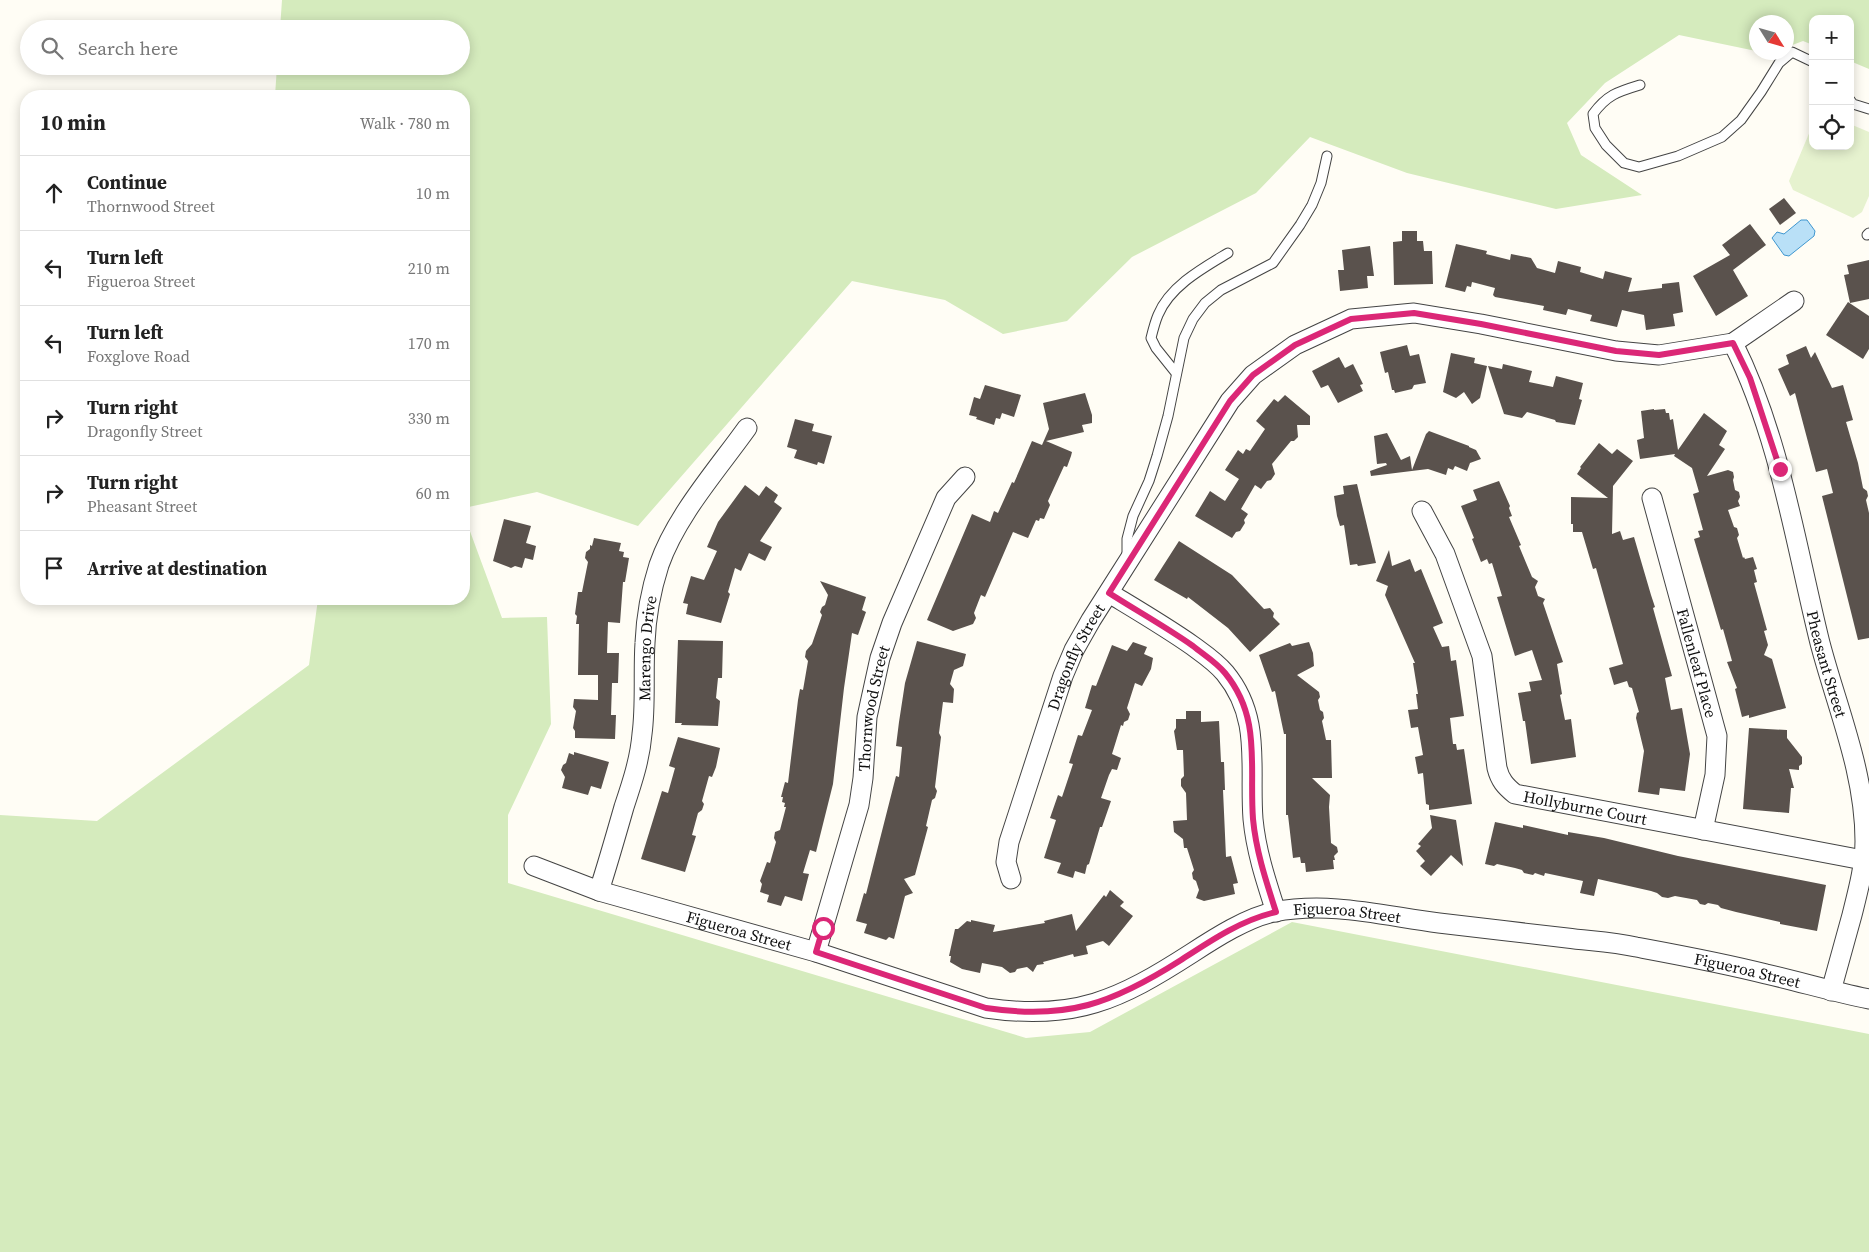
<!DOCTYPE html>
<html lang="en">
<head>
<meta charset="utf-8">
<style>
	body { margin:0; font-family:"Source Serif 4",serif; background:#f6f6f6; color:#222 }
	.controls { position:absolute; right:15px; top:15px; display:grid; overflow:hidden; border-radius:10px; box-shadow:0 2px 12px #0003 }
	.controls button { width:45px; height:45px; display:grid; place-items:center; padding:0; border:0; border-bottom:1px solid #e0e0e0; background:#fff; color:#222; font:25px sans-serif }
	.compass { position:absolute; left:1749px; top:15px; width:45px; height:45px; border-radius:50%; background:#fff; box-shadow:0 2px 12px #0003; rotate:127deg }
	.stop { position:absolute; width:15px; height:15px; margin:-11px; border:4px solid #db2777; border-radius:50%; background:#fff }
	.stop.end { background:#db2777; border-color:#fff; box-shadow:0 1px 5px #0008 }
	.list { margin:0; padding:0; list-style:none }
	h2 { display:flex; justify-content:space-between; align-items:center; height:65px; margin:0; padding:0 20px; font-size:21px }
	h2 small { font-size:16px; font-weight:400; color:#767676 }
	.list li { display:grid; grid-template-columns:32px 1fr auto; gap:15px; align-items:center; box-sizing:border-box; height:75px; padding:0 20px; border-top:1px solid #e0e0e0 }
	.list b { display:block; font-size:19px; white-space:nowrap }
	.list p { margin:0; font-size:16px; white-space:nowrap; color:#767676 }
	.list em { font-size:16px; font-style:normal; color:#767676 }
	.icon { flex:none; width:28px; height:28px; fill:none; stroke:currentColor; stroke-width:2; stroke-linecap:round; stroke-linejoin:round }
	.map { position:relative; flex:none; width:1869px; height:1252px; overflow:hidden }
	.search { position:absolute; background:#fff; box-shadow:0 2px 12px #0003; left:20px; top:20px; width:450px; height:55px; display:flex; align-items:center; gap:12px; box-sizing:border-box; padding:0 18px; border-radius:28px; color:#767676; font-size:19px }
	.panel { position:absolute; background:#fff; box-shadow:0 2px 12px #0003; left:20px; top:90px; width:450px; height:515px; border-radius:20px }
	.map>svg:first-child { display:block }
	.green { fill:#d5ebbd }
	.pitch { fill:#e6f2cf }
	.water { fill:#b9e0f7; stroke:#3f96cf }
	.building { fill:#5a524d }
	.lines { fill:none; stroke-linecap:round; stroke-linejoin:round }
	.lane-casing { stroke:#444; stroke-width:11 }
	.street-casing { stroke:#444; stroke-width:21 }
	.lane { stroke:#fff; stroke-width:9 }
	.street { stroke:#fff; stroke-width:19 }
	.route { stroke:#db2777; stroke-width:6 }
	.labels { text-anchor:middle; stroke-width:5; stroke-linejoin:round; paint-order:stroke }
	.street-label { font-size:16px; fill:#111; stroke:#fff }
</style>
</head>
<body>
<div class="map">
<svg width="1869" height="1252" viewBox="0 0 1869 1252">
	<rect width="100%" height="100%" fill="#fffdf5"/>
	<!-- green -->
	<g class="green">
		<polygon points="282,0 1869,0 1869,69 1850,61 1850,19 1813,19 1813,45 1803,41 1787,47 1786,22 1756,22 1756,51 1679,35 1605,83 1567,123 1581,155 1642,195 1556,209 1407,173 1310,137 1256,193 1132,257 1067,321 1003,334 945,300 852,281 638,526 537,492 464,508 464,96 275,96 277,66 461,66 461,29 280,29"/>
		<polygon points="464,515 502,618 547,617 551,724 508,815 508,883 1026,1038 1090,1032 1292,922 1869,1034 1869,1252 0,1252 0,815 97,821 309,665 318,599 464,599"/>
	</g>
	<!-- pitch -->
	<polygon class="pitch" points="1813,124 1813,146 1850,146 1850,124 1869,132 1869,196 1862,212 1853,218 1793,190 1789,181"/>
	<!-- water -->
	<polygon class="water" points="1801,220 1807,220 1815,231 1814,236 1789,256 1784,255 1772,238 1777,232 1784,234"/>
	<!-- building -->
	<g class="building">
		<polygon points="1784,198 1796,213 1780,225 1769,209"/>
		<polygon points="1750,224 1766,245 1733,270 1748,296 1716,316 1693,276 1730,255 1722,245"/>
		<polygon points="1402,231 1417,231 1417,241 1423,241 1424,251 1432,251 1433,284 1394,285 1393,242 1402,241"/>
		<polygon points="1456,244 1487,251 1486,254 1510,260 1511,254 1531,258 1537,268 1555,273 1558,261 1581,267 1580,272 1603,279 1605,271 1632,278 1628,292 1662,288 1662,284 1679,282 1683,312 1673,314 1675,326 1646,330 1644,315 1622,310 1617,327 1590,321 1592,315 1568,309 1566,315 1543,310 1544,306 1495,297 1493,295 1495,288 1472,282 1471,287 1467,286 1465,292 1445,287"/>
		<polygon points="1370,246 1374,276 1367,276 1368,288 1340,291 1338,270 1344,270 1342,250"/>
		<polygon points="1869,260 1869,299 1850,303 1844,275 1849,274 1847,265"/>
		<polygon points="1848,302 1869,316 1869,349 1863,359 1826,335"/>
		<polygon points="1407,345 1410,356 1419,354 1426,383 1414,385 1412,389 1395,393 1394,390 1392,390 1388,372 1385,373 1380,352"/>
		<polygon points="1806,346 1811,358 1815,352 1832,388 1843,385 1853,420 1846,422 1858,463 1863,488 1867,491 1868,496 1866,500 1869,513 1869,638 1858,640 1822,496 1833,493 1827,469 1816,472 1795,393 1790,396 1778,369 1789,364 1786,355"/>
		<polygon points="1451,353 1475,358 1474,363 1487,366 1480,398 1472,404 1464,392 1456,398 1443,392"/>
		<polygon points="1339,357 1345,368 1353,364 1363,384 1360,385 1363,391 1338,403 1328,385 1321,388 1312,371"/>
		<polygon points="1503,364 1532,371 1529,382 1553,387 1556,376 1583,383 1579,399 1582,400 1575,425 1556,422 1555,420 1527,412 1522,418 1504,414 1488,366 1502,369"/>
		<polygon points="985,385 1021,395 1014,417 1002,413 1000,419 996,418 994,425 976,419 977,417 969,415 974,397 980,399"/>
		<polygon points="1085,393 1092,415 1092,423 1082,425 1084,432 1046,441 1072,452 1071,456 1067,467 1064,466 1048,501 1050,505 1044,519 1040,518 1039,521 1036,520 1028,538 1013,532 985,597 981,595 974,613 976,618 973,624 953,631 927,620 972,514 990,522 994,511 998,513 1012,482 1014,483 1032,441 1042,445 1049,429 1043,403"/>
		<polygon points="1285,395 1310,416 1310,425 1297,425 1298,437 1294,441 1291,441 1272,464 1275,474 1271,480 1267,481 1261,489 1255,485 1241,509 1248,514 1244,520 1245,523 1240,531 1236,532 1232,538 1195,516 1210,491 1225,501 1239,479 1225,470 1238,450 1243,454 1246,449 1250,451 1265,429 1256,421 1274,399 1278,402"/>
		<polygon points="1654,409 1654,410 1665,409 1666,413 1669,413 1670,420 1673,419 1678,450 1704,413 1727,431 1719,445 1725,449 1707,476 1728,470 1733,472 1734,477 1733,480 1735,490 1739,492 1740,497 1738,501 1740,506 1728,510 1734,527 1737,528 1739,535 1737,538 1743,558 1744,557 1745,559 1753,557 1757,569 1754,570 1757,582 1754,583 1767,630 1764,631 1768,645 1764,655 1772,659 1786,708 1749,718 1749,715 1742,717 1735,689 1737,688 1727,662 1732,661 1723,629 1721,630 1694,539 1700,537 1698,531 1703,530 1693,494 1699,492 1692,468 1674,456 1675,454 1640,459 1637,440 1644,438 1641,411"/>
		<polygon points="795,419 814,424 812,431 832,436 824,464 818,462 817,465 794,458 797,450 787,447"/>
		<polygon points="1429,431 1469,446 1469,447 1476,450 1481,459 1470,463 1467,471 1455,466 1453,470 1448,468 1446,475 1428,469 1371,476 1370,471 1387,465 1386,463 1377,464 1374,436 1387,433 1401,460 1410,456 1412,470 1426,434"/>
		<polygon points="1599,443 1612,454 1617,449 1633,461 1613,486 1612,534 1620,531 1623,540 1634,537 1651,595 1655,607 1653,608 1672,676 1665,678 1671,710 1682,708 1690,754 1685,791 1660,788 1659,795 1638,792 1644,751 1636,718 1637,713 1639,712 1632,688 1629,687 1627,681 1614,685 1609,668 1623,664 1596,568 1593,569 1582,532 1573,532 1573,524 1571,524 1571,497 1608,498 1577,474 1581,468 1580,467"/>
		<polygon points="1499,481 1510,506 1509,508 1512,516 1509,517 1521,545 1519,546 1532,577 1538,581 1535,587 1538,596 1545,599 1543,603 1563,662 1557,664 1562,694 1560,695 1565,720 1571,719 1576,757 1531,764 1525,721 1523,721 1518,693 1531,691 1529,682 1542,680 1532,650 1515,656 1497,597 1502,596 1492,563 1489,564 1487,559 1481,562 1472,539 1474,538 1461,506 1477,500 1473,490"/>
		<polygon points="1357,484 1376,563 1358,566 1357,564 1350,565 1344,525 1340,526 1337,516 1334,496 1344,494 1343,486"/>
		<polygon points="745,485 759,496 766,486 778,495 774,502 782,508 760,541 772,547 765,561 749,553 741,571 735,568 728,592 730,594 721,623 686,614 688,604 683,603 691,576 704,580 717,551 707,547 718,522"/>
		<polygon points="504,519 531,526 526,543 536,546 533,560 525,558 522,568 515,566 511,568 493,561"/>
		<polygon points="594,538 621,543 619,551 624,552 623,557 629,558 625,582 623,582 620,623 608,622 607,653 619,653 618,683 612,683 611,715 616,715 615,739 575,738 575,731 573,728 576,711 573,707 574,699 598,700 598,675 578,675 579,624 576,624 577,616 575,614 578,592 582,592 588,562 585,558 586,552 590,549 590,545 592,546"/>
		<polygon points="1179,541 1232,575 1264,609 1270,608 1274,613 1273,617 1280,624 1250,652 1228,628 1188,597 1187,599 1154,580"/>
		<polygon points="1389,550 1392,566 1410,559 1415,572 1421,569 1443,623 1433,627 1442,647 1449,646 1451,661 1456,660 1464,716 1450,718 1453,744 1456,744 1457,750 1464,749 1472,804 1429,810 1429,805 1426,804 1423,773 1418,774 1415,757 1423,755 1418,727 1411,728 1408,710 1418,709 1416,694 1418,694 1413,663 1415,663 1385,595 1388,586 1376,581"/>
		<polygon points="820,581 866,597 862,610 866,612 858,635 852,633 844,688 833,784 816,852 810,850 803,873 809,874 802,901 785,896 781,906 767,902 769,895 760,892 762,884 760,881 767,862 770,863 776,842 774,838 775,832 780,830 786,807 784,807 785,803 782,802 783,797 781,797 785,782 788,783 798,700 800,689 803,690 808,661 805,657 806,651 812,644 822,615 820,612 822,607 825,605 828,595"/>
		<polygon points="678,640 723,641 722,678 718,678 716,698 720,701 718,726 681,725 682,723 675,723"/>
		<polygon points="917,641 966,654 963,666 954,670 950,684 954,689 953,703 943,702 939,733 941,737 935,787 937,791 935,798 932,800 926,826 928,827 915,875 904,879 913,893 905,896 894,939 889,937 886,940 864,933 867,924 856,921 864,893 866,894 896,776 899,777 902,747 896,746 899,722 905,683"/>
		<polygon points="1133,642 1147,647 1144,654 1153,658 1151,669 1142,686 1135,683 1127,708 1130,714 1128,720 1124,722 1123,726 1121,725 1112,754 1121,758 1117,770 1112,769 1109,775 1101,798 1111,801 1102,827 1100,827 1089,864 1087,865 1085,874 1075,871 1073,878 1057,873 1061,863 1044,858 1056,820 1050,818 1058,795 1062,797 1073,764 1069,763 1078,735 1082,736 1092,710 1085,708 1092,685 1096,686 1112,645 1127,651"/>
		<polygon points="1309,642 1313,653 1314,666 1297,675 1319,692 1320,697 1318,700 1320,710 1323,712 1324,718 1322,721 1326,740 1331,740 1332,778 1312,778 1330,795 1329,807 1331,843 1337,847 1338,852 1334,856 1335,860 1333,860 1334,869 1306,872 1305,863 1301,863 1300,857 1293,858 1288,815 1286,815 1286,734 1284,734 1275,691 1272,692 1259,655 1290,643 1292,646"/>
		<polygon points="1186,711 1201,711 1201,722 1219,721 1221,762 1224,762 1225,790 1223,790 1226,857 1231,856 1238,883 1233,884 1235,894 1204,901 1196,898 1199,890 1196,881 1193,879 1192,873 1194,870 1187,848 1184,848 1183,839 1174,832 1173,821 1187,820 1186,793 1181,786 1181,779 1184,776 1183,750 1177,750 1174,731 1176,728 1176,719 1186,719"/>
		<polygon points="1749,728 1787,730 1787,738 1802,757 1802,764 1799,766 1799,770 1789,769 1794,788 1791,788 1789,813 1743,809"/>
		<polygon points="678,737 720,748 716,767 712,777 709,776 702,801 704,804 702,810 698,813 692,835 696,836 685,872 641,859 662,791 668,793 675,768 669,766"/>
		<polygon points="574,752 609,762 601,789 591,786 588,795 562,788 565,777 561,770 563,765 566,763 569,753 574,755"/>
		<polygon points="1430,815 1456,820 1463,866 1451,855 1431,876 1420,866 1425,861 1416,851 1421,846 1418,844 1432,828"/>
		<polygon points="1495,822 1523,828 1523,825 1568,835 1568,832 1604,838 1678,856 1826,885 1817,931 1780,924 1780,922 1736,912 1721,908 1718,905 1708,903 1705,905 1700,904 1697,900 1675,896 1668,898 1662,897 1657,893 1651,891 1598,879 1594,896 1580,893 1583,881 1545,873 1544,876 1535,873 1533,875 1524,873 1522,870 1515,868 1497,864 1494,866 1485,864"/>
		<polygon points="1110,890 1124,902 1120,906 1133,916 1109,946 1103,941 1086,946 1088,954 1074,957 1073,954 1043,962 1044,964 1037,965 1033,972 1027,967 1017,969 1015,972 1010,973 1002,967 982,963 980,973 962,969 950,962 951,956 949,956 955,929 958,929 967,921 971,922 971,920 995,925 993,932 1045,923 1044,921 1072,914 1076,931 1104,895 1106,897"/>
	</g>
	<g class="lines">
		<!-- lane casing -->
		<g class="lane-casing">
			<g id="lane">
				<path d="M1640 85C1617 92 1607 95 1593 114L1595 128 1606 145 1624 163 1639 167 1678 156 1722 137 1741 120 1761 92 1779 63 1792 52 1813 62"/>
				<polyline points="1850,100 1853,104 1869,109"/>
				<polyline points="1867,235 1869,233"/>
				<path d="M1176 373 1156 348 1151 338C1153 330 1155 322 1158 315 1170 286 1203 268 1228 253"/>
				<polyline points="1127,556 1127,539 1133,516 1149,481 1157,456 1168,416 1184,338 1193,319 1205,303 1221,290 1273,263 1300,225 1312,205 1321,183 1327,156"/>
			</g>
		</g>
		<!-- street casing -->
		<g class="street-casing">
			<g id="street">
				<path id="s1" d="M1733 343C1780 437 1795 542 1820 643 1837 708 1865 772 1865 841 1865 865 1858 891 1852 915 1845 940 1838 966 1831 991"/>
				<path id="s2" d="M1652 498 1717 736 1715 775 1703 830"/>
				<path id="s3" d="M1422 511 1445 554 1482 656 1497 768C1500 780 1505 786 1515 794L1863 860"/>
				<path d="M1109 593C1137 610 1166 627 1193 646 1204 654 1216 662 1225 673 1262 718 1249 766 1253 819 1256 851 1266 881 1276 912"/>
				<path id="s4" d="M534 866 599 891 816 952 986 1008C1075 1021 1119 1000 1192 953 1215 938 1248 917 1274 912 1330 901 1384 916 1439 923 1482 928 1524 933 1567 938 1590 941 1613 942 1636 947 1679 955 1723 963 1766 974 1801 982 1834 992 1869 999"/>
				<path id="s5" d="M1011 879 1006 862 1009 842 1063 676 1074 650 1091 620 1230 401 1253 375 1295 345 1351 319 1414 313 1481 324 1616 351 1659 355 1733 343 1794 301"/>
				<path id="s6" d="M599 891C608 863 616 835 624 807 632 783 640 759 642 734 646 704 643 673 645 643 646 617 651 590 659 565 676 516 717 470 747 428"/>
				<path id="s7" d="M816 952 859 805 863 778 867 717 880 658 892 623 946 498 965 477"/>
			</g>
		</g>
		<!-- lane -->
		<use href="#lane" class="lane"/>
		<!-- street -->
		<use href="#street" class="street"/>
	</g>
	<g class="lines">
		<!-- route -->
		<path class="route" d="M823 928 816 952 986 1008C1067 1020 1112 1004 1181 960 1210 941 1241 920 1276 912 1266 881 1256 851 1253 819 1249 766 1262 718 1225 673 1216 662 1204 655 1193 646 1166 627 1137 611 1109 593L1230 401 1253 375 1295 345 1351 319 1414 313 1481 324 1616 351 1659 355 1733 343 1750 378 1780 469"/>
	</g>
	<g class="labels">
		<!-- street labels -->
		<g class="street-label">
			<text dy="6" stroke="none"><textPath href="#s6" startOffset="249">Marengo Drive</textPath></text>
			<text dy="6" stroke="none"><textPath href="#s5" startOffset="235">Dragonfly Street</textPath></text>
			<text dy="6" stroke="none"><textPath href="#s2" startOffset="171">Fallenleaf Place</textPath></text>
			<text dy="6" stroke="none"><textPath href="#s1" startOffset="335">Pheasant Street</textPath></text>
			<text dy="6" stroke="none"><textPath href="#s7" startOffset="251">Thornwood Street</textPath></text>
			<text dy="6" stroke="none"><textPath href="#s3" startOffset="374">Hollyburne Court</textPath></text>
			<text dy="6" stroke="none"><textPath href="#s4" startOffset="859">Figueroa Street</textPath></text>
			<text dy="6" stroke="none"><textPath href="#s4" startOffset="215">Figueroa Street</textPath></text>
			<text dy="6" stroke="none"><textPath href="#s4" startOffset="1264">Figueroa Street</textPath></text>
		</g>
	</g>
</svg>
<div class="controls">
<button>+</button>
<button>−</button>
<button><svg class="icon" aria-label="locate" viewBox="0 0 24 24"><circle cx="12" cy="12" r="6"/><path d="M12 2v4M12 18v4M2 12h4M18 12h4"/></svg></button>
</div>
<svg class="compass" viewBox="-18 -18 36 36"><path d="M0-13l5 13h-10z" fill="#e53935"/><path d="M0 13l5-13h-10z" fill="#767676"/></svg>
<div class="stop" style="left:823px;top:928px"></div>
<div class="stop end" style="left:1780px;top:469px"></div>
<div class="search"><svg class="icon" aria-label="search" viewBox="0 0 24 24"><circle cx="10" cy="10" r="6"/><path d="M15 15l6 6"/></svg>Search here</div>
<section class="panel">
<h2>10 min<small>Walk · 780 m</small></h2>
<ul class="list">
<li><svg class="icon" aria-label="ahead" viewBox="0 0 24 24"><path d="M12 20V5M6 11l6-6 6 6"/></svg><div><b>Continue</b><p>Thornwood Street</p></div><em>10 m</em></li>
<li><svg class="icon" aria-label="left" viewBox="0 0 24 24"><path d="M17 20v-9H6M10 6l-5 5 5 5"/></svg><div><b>Turn left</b><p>Figueroa Street</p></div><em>210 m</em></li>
<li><svg class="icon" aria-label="left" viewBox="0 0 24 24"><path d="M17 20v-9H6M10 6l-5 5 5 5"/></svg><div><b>Turn left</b><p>Foxglove Road</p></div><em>170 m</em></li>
<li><svg class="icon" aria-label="right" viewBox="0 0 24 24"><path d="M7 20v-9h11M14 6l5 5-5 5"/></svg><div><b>Turn right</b><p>Dragonfly Street</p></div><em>330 m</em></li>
<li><svg class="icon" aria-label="right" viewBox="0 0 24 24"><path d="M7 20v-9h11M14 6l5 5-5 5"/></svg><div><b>Turn right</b><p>Pheasant Street</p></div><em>60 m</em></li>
<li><svg class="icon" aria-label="arrive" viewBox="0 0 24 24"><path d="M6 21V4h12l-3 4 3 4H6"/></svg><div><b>Arrive at destination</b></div></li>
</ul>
</section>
</div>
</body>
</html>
